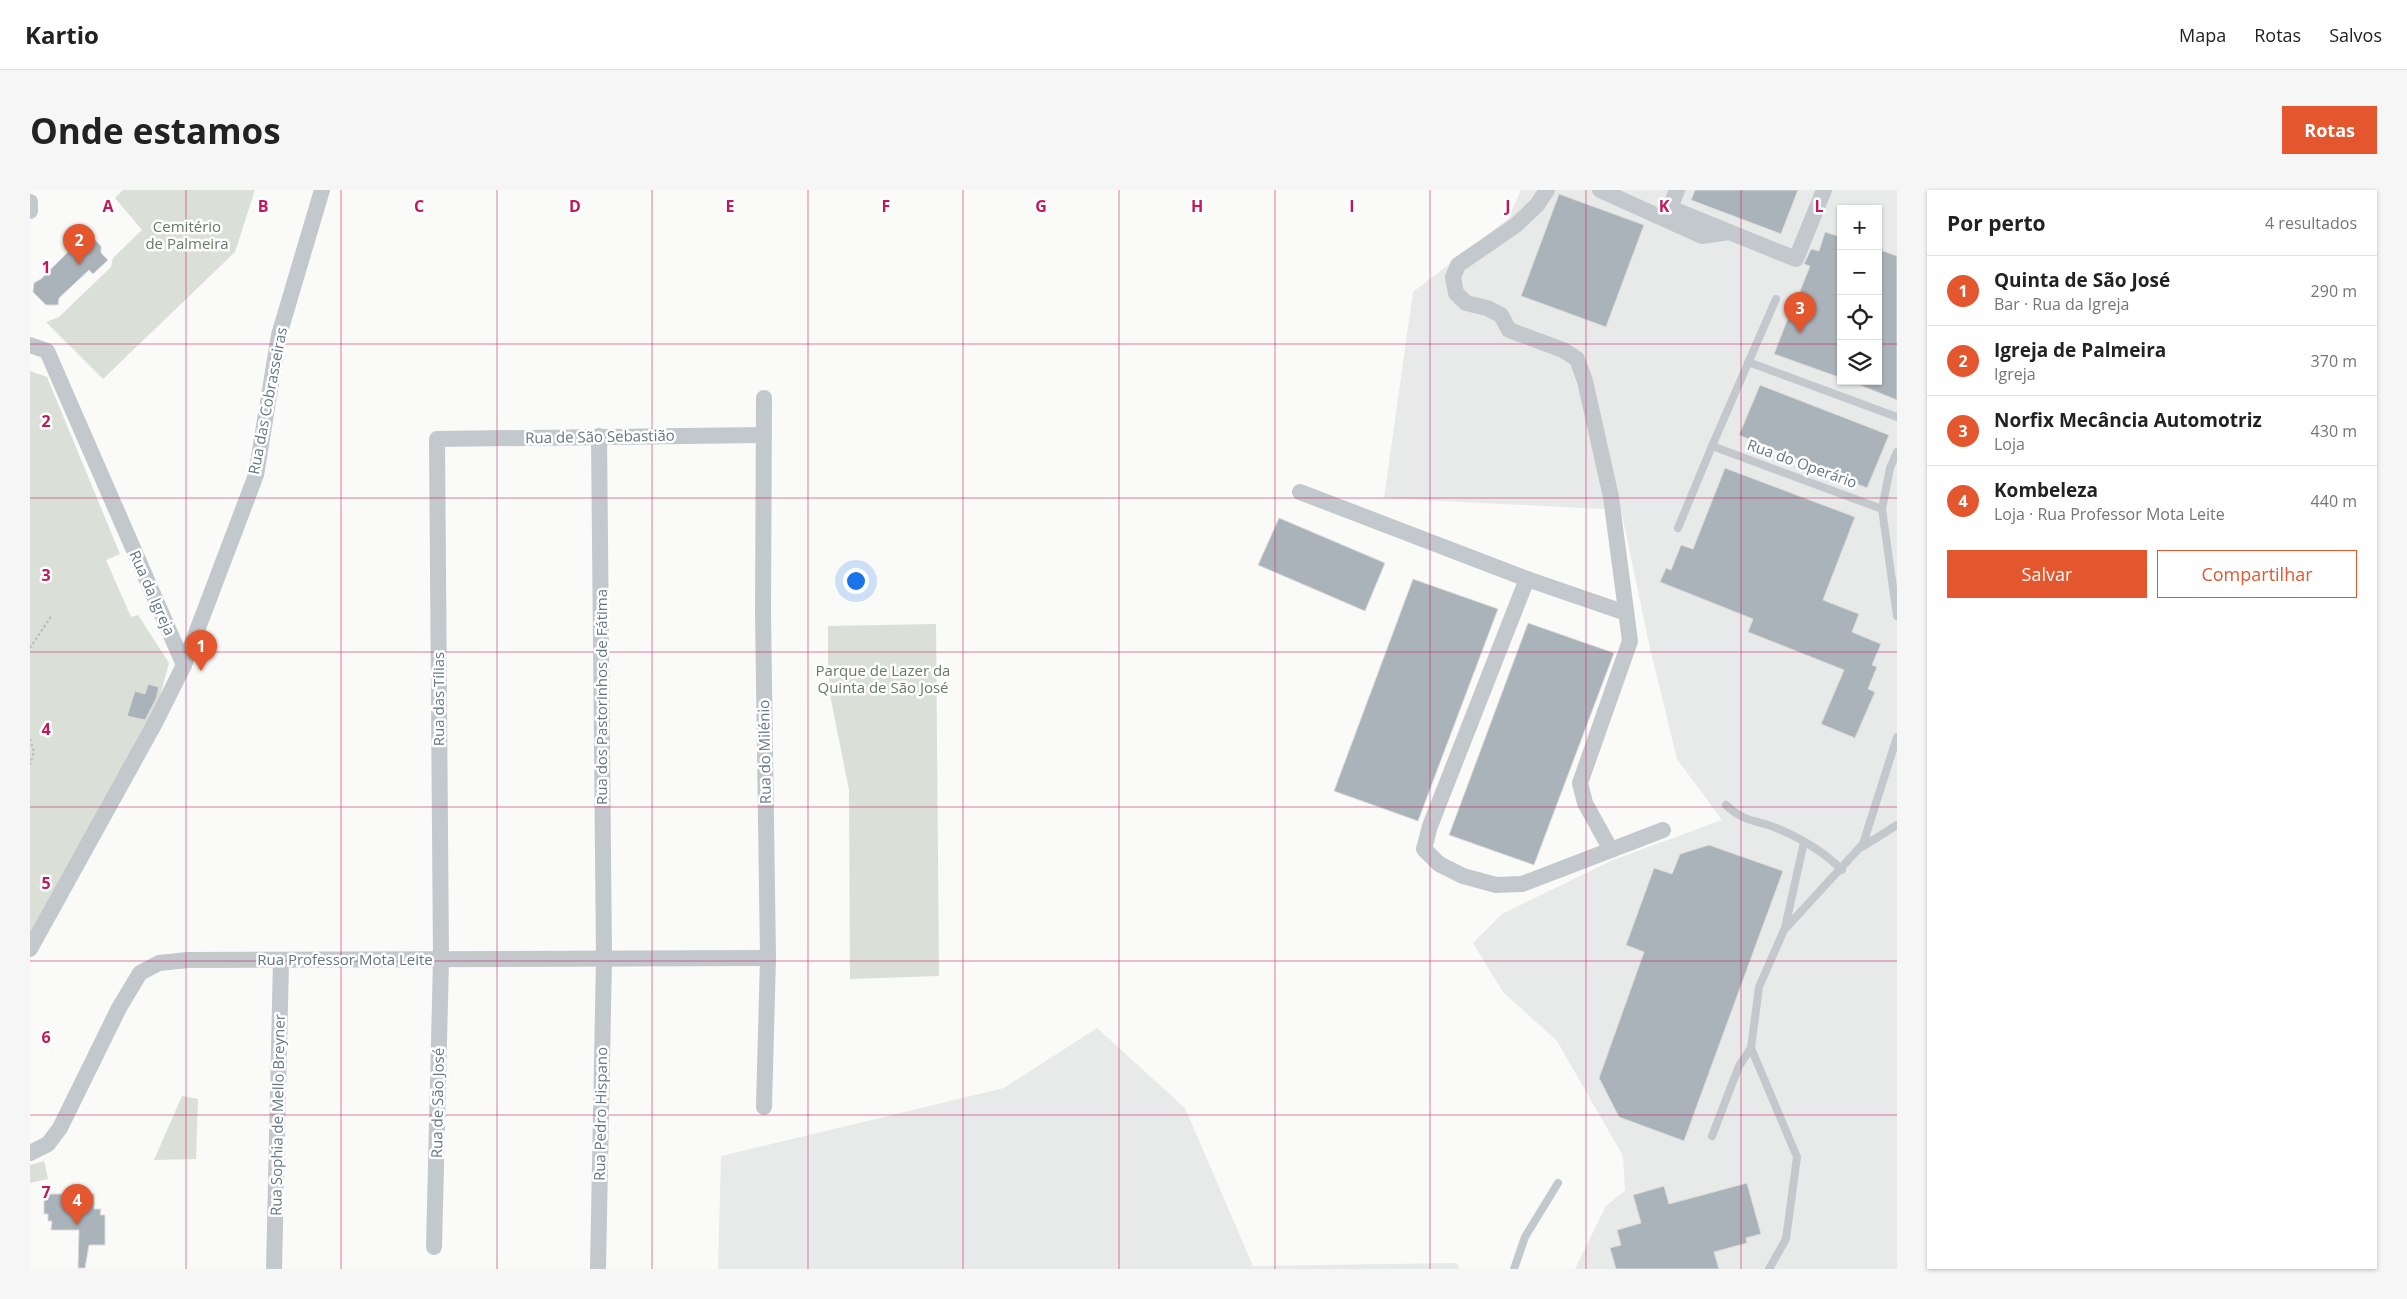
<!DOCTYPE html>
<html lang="pt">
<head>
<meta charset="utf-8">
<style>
	body { margin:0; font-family:"Open Sans",sans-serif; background:#f6f6f6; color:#222 }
	.controls { position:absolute; right:15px; top:15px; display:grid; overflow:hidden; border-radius:0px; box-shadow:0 1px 4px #0004 }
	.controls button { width:45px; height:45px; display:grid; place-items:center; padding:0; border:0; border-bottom:1px solid #e0e0e0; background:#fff; color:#222; font:25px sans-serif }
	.you { position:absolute; left:825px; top:390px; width:18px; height:18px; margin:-12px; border:4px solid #fff; border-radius:50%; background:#1a73e8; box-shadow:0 0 0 8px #1a73e833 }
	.badge { display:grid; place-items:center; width:32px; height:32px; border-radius:50%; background:#e4572e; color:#fff; font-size:16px; font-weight:700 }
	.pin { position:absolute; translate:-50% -41px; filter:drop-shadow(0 1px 2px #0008) }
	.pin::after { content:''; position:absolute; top:26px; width:18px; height:15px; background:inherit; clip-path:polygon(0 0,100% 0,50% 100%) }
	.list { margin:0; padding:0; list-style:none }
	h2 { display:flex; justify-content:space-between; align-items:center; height:65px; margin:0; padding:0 20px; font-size:21px }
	h2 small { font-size:16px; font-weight:400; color:#767676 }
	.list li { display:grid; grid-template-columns:32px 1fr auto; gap:15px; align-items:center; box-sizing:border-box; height:70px; padding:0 20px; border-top:1px solid #e0e0e0 }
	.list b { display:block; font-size:19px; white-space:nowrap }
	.list p { margin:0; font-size:16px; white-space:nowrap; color:#767676 }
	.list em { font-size:16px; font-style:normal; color:#767676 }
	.actions { display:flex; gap:10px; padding:15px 20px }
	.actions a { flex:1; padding:11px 0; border:1px solid #e4572e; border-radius:0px; text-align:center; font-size:18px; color:#e4572e }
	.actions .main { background:#e4572e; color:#fff }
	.icon { flex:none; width:28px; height:28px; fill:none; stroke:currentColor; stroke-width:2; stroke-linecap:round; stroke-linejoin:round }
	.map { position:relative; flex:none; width:1867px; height:1079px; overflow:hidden; border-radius:0px }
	header { display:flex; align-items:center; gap:30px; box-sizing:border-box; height:70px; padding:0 25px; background:#fff; border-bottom:1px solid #e0e0e0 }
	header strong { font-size:24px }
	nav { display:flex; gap:28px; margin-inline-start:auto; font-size:18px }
	.intro { display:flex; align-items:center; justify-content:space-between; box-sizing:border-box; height:120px; padding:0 30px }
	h1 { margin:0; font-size:35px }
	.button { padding:12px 22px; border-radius:0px; background:#e4572e; color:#fff; font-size:18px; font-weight:700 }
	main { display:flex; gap:30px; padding:0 30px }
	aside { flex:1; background:#fff; border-radius:0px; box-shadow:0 1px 4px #0004 }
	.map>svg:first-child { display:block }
	.built { fill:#e8e9e9; fill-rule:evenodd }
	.green { fill:#dadfd7 }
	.building { fill:#aab3b9; stroke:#dcdcda }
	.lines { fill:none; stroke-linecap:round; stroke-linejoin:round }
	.path { stroke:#bbbfc2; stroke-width:2.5; stroke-dasharray:2.5 2.5; stroke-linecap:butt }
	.service { stroke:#c3c8cc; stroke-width:8 }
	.minor { stroke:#c3c8cc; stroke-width:16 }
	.grid { fill:none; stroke:#c2185b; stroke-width:1; stroke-opacity:0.55 }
	.labels { text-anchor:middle; stroke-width:5; stroke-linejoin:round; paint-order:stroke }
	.park-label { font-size:15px; fill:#687a64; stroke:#fff }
	.street-label { font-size:15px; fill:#657683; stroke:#fff }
	.grid-label { font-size:16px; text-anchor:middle; font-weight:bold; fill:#c2185b; stroke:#fff; stroke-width:5; stroke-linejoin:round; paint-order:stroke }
</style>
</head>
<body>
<header>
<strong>Kartio</strong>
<nav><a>Mapa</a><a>Rotas</a><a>Salvos</a></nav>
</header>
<div class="intro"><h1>Onde estamos</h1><a class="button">Rotas</a></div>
<main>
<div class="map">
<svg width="1867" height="1079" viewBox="0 0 1867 1079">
	<rect width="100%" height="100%" fill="#fafaf8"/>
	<!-- built -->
	<g class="built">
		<path d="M1491 0H1867V1079H1545L1576 1016 1595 1000 1593 966 1527 851 1473 802 1443 753 1472 724 1583 670 1692 630 1647 569 1619 454 1591 320 1354 308 1383 102 1478 29ZM1811 19H1848V191H1811Z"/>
		<polygon points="1067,838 1155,918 1223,1076 1426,1073 1430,1079 688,1079 691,966 974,898"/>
	</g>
	<!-- green -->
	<g class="green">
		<polygon points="93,0 225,0 205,62 73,189 16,132 29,127 81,77 83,68 112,40 85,8"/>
		<polygon points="0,181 17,187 90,364 76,370 101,427 108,425 139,473 124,528 0,747"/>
		<polygon points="906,434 909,786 820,789 819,600 801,510 798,479 798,436"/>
		<polygon points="152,906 168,909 166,969 124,970"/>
		<polygon points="14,971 18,989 0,993 0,975"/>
	</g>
	<!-- building -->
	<g class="building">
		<polygon points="1665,0 1768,0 1751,44 1661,10"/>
		<polygon points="1529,4 1614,35 1576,137 1491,106"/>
		<polygon points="50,42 57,49 64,49 71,56 71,63 78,70 63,84 59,80 29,108 28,115 16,115 3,102 4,93 11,89 40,60 36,56"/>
		<polygon points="1795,42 1811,47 1811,188 1744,164 1765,110 1766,111 1780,76 1774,74 1781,59 1789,61"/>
		<polygon points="1848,59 1867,66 1867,210 1822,192 1848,191"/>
		<polygon points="1730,195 1859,245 1837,298 1709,245"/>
		<polygon points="1695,278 1825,327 1793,410 1829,424 1822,442 1851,454 1842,475 1847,477 1838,499 1845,502 1825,548 1791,534 1814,480 1718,442 1723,429 1630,392 1636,378 1641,380 1651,355 1663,359"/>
		<polygon points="1249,328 1355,373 1335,421 1228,375"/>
		<polygon points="1383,389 1468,419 1388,631 1304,601"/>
		<polygon points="1498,433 1584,463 1504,675 1419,645"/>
		<polygon points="118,494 129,497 126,509 115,530 97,526 105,501 115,504"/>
		<polygon points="1679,655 1753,681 1654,951 1589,927 1569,888 1614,762 1596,755 1624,678 1642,684 1650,664"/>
		<polygon points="1717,993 1731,1044 1716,1048 1717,1053 1684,1062 1689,1079 1586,1079 1580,1058 1591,1055 1587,1040 1611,1033 1603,1005 1634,996 1639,1014"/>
		<polygon points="14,1004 64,1004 64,1019 71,1019 70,1025 75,1025 75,1055 59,1055 55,1078 48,1078 49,1040 21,1040 22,1031 18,1031 18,1024 14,1024"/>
	</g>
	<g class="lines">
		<!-- path -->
		<g class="path">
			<polyline points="0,458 22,425"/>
			<polyline points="0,549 4,562 0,574"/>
		</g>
		<!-- service -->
		<g class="service">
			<polyline points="1746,109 1682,256 1852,319"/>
			<polyline points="1718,172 1867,227"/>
			<polyline points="1867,262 1860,278 1852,319 1867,426"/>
			<polyline points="1648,338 1682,256"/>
			<path d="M1696 615C1716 634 1728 629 1751 640 1774 650 1794 662 1812 680"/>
			<polyline points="1832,657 1867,635"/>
			<polyline points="1755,738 1774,652"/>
			<polyline points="1682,946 1709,876 1721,858"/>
			<polyline points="1484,1079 1495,1047 1528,993"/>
			<polyline points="1739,1079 1756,1049 1767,967 1721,858 1729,797 1754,740 1833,654 1867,547"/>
		</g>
		<!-- minor -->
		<g class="minor">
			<polyline points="1517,0 1507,15 1486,35 1428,75 1423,87 1426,103 1436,113 1457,118 1471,125 1479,140 1533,160 1547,169 1555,191 1581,307 1600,451 1550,593 1555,613 1581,660"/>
			<polyline points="1570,0 1672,46 1699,42"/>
			<polyline points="1647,0 1640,18 1766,69 1794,0"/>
			<polyline points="0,12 0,21"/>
			<polyline points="0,155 17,161 154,475 125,533 0,759"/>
			<polyline points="734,208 733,422 738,768 734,917"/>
			<polyline points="1270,302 1497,389 1596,423"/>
			<polyline points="1497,389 1400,636 1394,659 1409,674 1433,686 1466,695 1492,694 1633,640"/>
			<polyline points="154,475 226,285 249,145 292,0"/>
			<polyline points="0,963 18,954 30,938 89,818 110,783 129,773 158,770 738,768"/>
			<polyline points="404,1057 411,770 407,249 734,245"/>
			<polyline points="244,1079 251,771"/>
			<polyline points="568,1079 574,768 569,246"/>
		</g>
	</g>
	<!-- grid -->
	<path class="grid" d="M156 0V1079M311 0V1079M467 0V1079M622 0V1079M778 0V1079M933 0V1079M1089 0V1079M1245 0V1079M1400 0V1079M1556 0V1079M1711 0V1079M0 154H1811M1848 154H1867M0 308H1867M0 462H1867M0 617H1867M0 771H1867M0 925H1867"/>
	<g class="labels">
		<!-- park labels -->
		<g class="park-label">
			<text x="157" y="42">Cemitério<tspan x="157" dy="17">de Palmeira</tspan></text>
			<text x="853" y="486">Parque de Lazer da<tspan x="853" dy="17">Quinta de São José</tspan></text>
		</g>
		<!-- street labels -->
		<g class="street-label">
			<text transform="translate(238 211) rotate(-79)" y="5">Rua das Cobrasseiras</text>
			<text transform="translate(570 247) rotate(-1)" y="5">Rua de São Sebastião</text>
			<text transform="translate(1772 274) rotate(20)" y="5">Rua do Operário</text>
			<text transform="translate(122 403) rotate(66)" y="5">Rua da Igreja</text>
			<text transform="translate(572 507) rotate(-90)" y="5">Rua dos Pastorinhos de Fátima</text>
			<text transform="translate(409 509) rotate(-90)" y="5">Rua das Tílias</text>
			<text transform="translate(735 562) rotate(-91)" y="5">Rua do Milénio</text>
			<text x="315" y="775">Rua Professor Mota Leite</text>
			<text transform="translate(408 913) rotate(-89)" y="5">Rua de São José</text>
			<text transform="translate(571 924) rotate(-89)" y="5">Rua Pedro Hispano</text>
			<text transform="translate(248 925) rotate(-89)" y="5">Rua Sophia de Mello Breyner</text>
		</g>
	</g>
	<g class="grid-label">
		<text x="78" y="22">A</text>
		<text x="233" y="22">B</text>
		<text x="389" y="22">C</text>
		<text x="545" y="22">D</text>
		<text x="700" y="22">E</text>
		<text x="856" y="22">F</text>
		<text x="1011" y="22">G</text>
		<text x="1167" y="22">H</text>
		<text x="1322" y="22">I</text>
		<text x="1478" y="22">J</text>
		<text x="1634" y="22">K</text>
		<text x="1789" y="22">L</text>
		<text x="16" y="83">1</text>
		<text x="16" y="237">2</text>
		<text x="16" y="391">3</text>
		<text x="16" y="545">4</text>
		<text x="16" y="699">5</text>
		<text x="16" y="853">6</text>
		<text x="16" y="1008">7</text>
	</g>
</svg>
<div class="controls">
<button>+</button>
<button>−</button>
<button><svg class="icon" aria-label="locate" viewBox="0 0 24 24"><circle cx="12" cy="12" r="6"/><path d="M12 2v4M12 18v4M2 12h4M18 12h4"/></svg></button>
<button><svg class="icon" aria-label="layers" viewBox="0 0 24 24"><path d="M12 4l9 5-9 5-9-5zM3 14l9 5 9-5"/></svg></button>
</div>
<div class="you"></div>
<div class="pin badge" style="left:171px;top:481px">1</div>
<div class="pin badge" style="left:49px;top:75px">2</div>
<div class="pin badge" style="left:1770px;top:143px">3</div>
<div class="pin badge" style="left:47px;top:1035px">4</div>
</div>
<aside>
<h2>Por perto<small>4 resultados</small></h2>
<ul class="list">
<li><span class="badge">1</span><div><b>Quinta de São José</b><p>Bar · Rua da Igreja</p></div><em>290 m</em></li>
<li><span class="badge">2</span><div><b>Igreja de Palmeira</b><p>Igreja</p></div><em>370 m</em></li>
<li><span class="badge">3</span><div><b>Norfix Mecância Automotriz</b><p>Loja</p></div><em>430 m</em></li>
<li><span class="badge">4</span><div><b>Kombeleza</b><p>Loja · Rua Professor Mota Leite</p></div><em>440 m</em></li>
</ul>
<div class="actions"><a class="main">Salvar</a><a>Compartilhar</a></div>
</aside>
</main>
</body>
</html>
